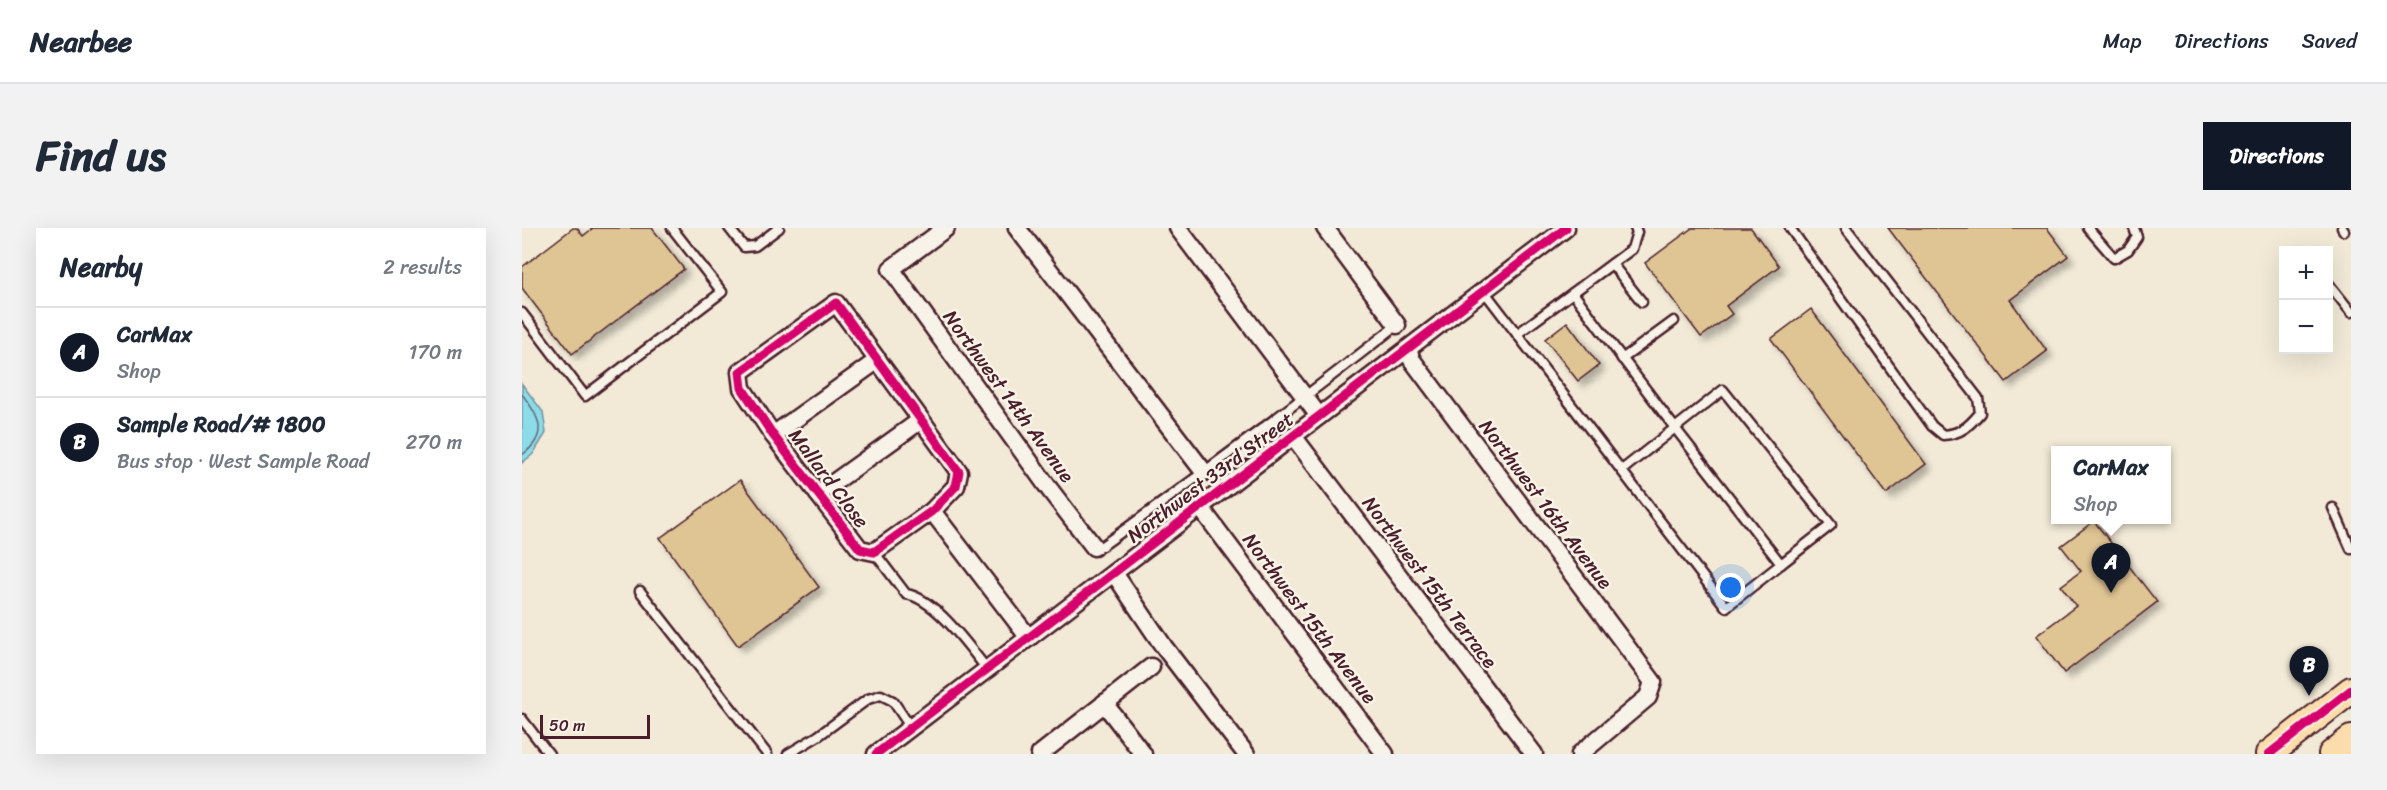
<!DOCTYPE html>
<html lang="en">
<head>
<meta charset="utf-8">
<style>
	body { margin:0; font-family:Sriracha,sans-serif; background:#f2f2f3; color:#1f2937 }
	.controls { position:absolute; right:18px; top:18px; display:grid; overflow:hidden; border-radius:0px; box-shadow:0 6px 24px #0002 }
	.controls button { width:54px; height:54px; display:grid; place-items:center; padding:0; border:0; border-bottom:2px solid #e0e1e3; background:#fff; color:#1f2937; font:30px sans-serif }
	.scale { position:absolute; left:18px; bottom:15px; width:110px; box-sizing:border-box; padding-left:6px; border:3px solid #4a1f2b; border-top:0; font-size:16px; line-height:21px; white-space:nowrap; color:#4a1f2b; -webkit-text-stroke:4px #f7f3e8; paint-order:stroke }
	.you { position:absolute; left:1209px; top:360px; width:21px; height:21px; margin:-15px; border:4px solid #fff; border-radius:50%; background:#1a73e8; box-shadow:0 0 0 9px #1a73e833 }
	.badge { display:grid; place-items:center; width:39px; height:39px; border-radius:50%; background:#111827; color:#fff; font-size:20px; font-weight:700 }
	.pin { position:absolute; translate:-50% -50px; filter:drop-shadow(0 2px 3px #0008) }
	.pin::after { content:''; position:absolute; top:32px; width:21px; height:18px; background:inherit; clip-path:polygon(0 0,100% 0,50% 100%) }
	.popup { position:absolute; left:1529px; top:218px; width:120px; height:78px; box-sizing:border-box; display:grid; place-content:center; border-radius:0px; background:#fff; filter:drop-shadow(0 2px 4px #0005); font-size:20px; white-space:nowrap; color:#747a83 }
	.popup b { font-size:22px; color:#1f2937 }
	.popup::after { content:''; position:absolute; left:50%; top:100%; margin-left:-12px; border:12px solid transparent; border-top-color:#fff }
	.list { margin:0; padding:0; list-style:none }
	h2 { display:flex; justify-content:space-between; align-items:center; height:78px; margin:0; padding:0 24px; font-size:26px }
	h2 small { font-size:20px; font-weight:400; color:#747a83 }
	.list li { display:grid; grid-template-columns:39px 1fr auto; gap:18px; align-items:center; box-sizing:border-box; height:90px; padding:0 24px; border-top:2px solid #e0e1e3 }
	.list b { display:block; font-size:22px; white-space:nowrap }
	.list p { margin:0; font-size:20px; white-space:nowrap; color:#747a83 }
	.list em { font-size:20px; font-style:normal; color:#747a83 }
	.map { position:relative; flex:none; width:1829px; height:526px; overflow:hidden; border-radius:0px }
	header { display:flex; align-items:center; gap:36px; box-sizing:border-box; height:84px; padding:0 30px; background:#fff; border-bottom:2px solid #e0e1e3 }
	header strong { font-size:28px }
	nav { display:flex; gap:33px; margin-inline-start:auto; font-size:21px }
	.intro { display:flex; align-items:center; justify-content:space-between; box-sizing:border-box; height:144px; padding:0 36px }
	h1 { margin:0; font-size:42px }
	.button { padding:15px 27px; border-radius:0px; background:#111827; color:#fff; font-size:21px; font-weight:700 }
	main { display:flex; gap:36px; padding:0 36px }
	aside { flex:1; background:#fff; border-radius:0px; box-shadow:0 6px 24px #0002 }
	.map>svg:first-child { display:block }
	.water { fill:#8cdbe9; stroke:#72909d; stroke-width:1.5 }
	.lines { fill:none; stroke-linecap:round; stroke-linejoin:round }
	.shore { stroke:#646a77; stroke-width:1.5 }
	.building { fill:#dfc494; stroke:#4a1f2b; stroke-width:1.5; filter:url(#shadow) }
	.service-casing { stroke:#4a1f2b; stroke-width:13 }
	.minor-casing { stroke:#4a1f2b; stroke-width:21 }
	.primary-casing { stroke:#4a1f2b; stroke-width:30 }
	.service { stroke:#f7f3e8; stroke-width:8 }
	.minor { stroke:#f7f3e8; stroke-width:16 }
	.primary { stroke:#faddab; stroke-width:26 }
	.cycleway-casing { stroke:#f7f3e8; stroke-width:13 }
	.cycleway { stroke:#d6006c; stroke-width:9 }
	.labels { text-anchor:middle; stroke-width:5; stroke-linejoin:round; paint-order:stroke }
	.street-label { font-size:20px; fill:#4a1f2b; stroke:#f7f3e8 }
</style>
</head>
<body>
<header>
<strong>Nearbee</strong>
<nav><a>Map</a><a>Directions</a><a>Saved</a></nav>
</header>
<div class="intro"><h1>Find us</h1><a class="button">Directions</a></div>
<main>
<aside>
<h2>Nearby<small>2 results</small></h2>
<ul class="list">
<li><span class="badge">A</span><div><b>CarMax</b><p>Shop</p></div><em>170 m</em></li>
<li><span class="badge">B</span><div><b>Sample Road/# 1800</b><p>Bus stop · West Sample Road</p></div><em>270 m</em></li>
</ul>
</aside>
<div class="map">
<svg width="1829" height="526" viewBox="0 0 1829 526">
	<defs>
		<filter id="shadow"><feDropShadow dx="5.5" dy="5.5" stdDeviation="3" flood-color="#0004"/></filter>
	</defs>
	<rect width="100%" height="100%" fill="#f2ead7"/>
	<filter id="ink" filterUnits="userSpaceOnUse"><feTurbulence type="fractalNoise" baseFrequency=".0167" numOctaves="2"/><feDisplacementMap in="SourceGraphic" scale="12" xChannelSelector="R" yChannelSelector="G"/><feConvolveMatrix kernelMatrix="1 2 1 2 8 2 1 2 1" color-interpolation-filters="sRGB"/></filter>
	<g filter="url(#ink)">
		<!-- water -->
		<polygon class="water" points="0,156 21,184 24,205 11,226 0,235"/>
		<g class="lines">
			<!-- shore -->
			<path class="shore" d="M0 166C17 188 28 207 0 227"/>
		</g>
		<!-- building -->
		<g class="building">
			<polygon points="51,0 55,0 61,8 71,0 130,0 162,41 50,126 0,60 0,39"/>
			<polygon points="1170,0 1229,0 1257,38 1204,78 1210,86 1179,109 1123,35"/>
			<polygon points="1366,0 1525,0 1546,28 1488,72 1525,123 1484,154"/>
			<polygon points="1289,81 1404,236 1364,266 1249,111"/>
			<polygon points="1045,94 1077,137 1056,153 1023,111"/>
			<polygon points="218,252 297,359 216,418 138,310"/>
			<polygon points="1572,293 1635,374 1542,445 1514,408 1554,378 1539,358 1559,343 1539,318"/>
		</g>
		<g class="lines">
			<!-- service casing -->
			<g class="service-casing">
				<g id="service">
					<polyline points="207,0 222,19 233,18 257,0"/>
					<path d="M1268 0 1410 198 1421 207C1439 206 1447 198 1458 185L1456 170 1324 0"/>
					<polyline points="1566,0 1592,30 1606,22 1615,9 1612,0"/>
					<polyline points="1820,0 1822,3"/>
					<polyline points="1090,36 1120,74"/>
					<polyline points="1806,55 1829,84"/>
					<polyline points="962,63 995,106 1110,21 1115,4 1113,0"/>
					<polyline points="0,85 63,168 200,64 150,0"/>
					<polyline points="995,106 1204,379 1259,336 1153,200 1051,65"/>
					<polyline points="1100,131 1152,93"/>
					<polyline points="1100,242 1201,162 1309,297 1259,336"/>
					<polyline points="1811,280 1829,321"/>
					<path d="M572 319 580 318C680 246 779 173 875 97"/>
					<path d="M352 324 384 366C414 371 446 418 465 441"/>
					<polyline points="118,363 245,526"/>
					<polyline points="0,491 27,526"/>
					<polyline points="266,526 296,508 346,471 359,467 371,473 389,500"/>
				</g>
			</g>
			<!-- minor casing -->
			<g class="minor-casing">
				<g id="minor">
					<polyline points="424,0 369,41 528,262 572,319"/>
					<polyline points="495,0 682,244"/>
					<polyline points="656,0 797,188"/>
					<polyline points="803,0 875,97"/>
					<polygon points="314,75 437,244 434,258 410,283 352,324 338,321 251,207 220,160 218,144"/>
					<polyline points="886,121 890,132 1131,454 1126,469 1058,526"/>
					<polyline points="251,207 356,132"/>
					<polyline points="771,208 1012,526"/>
					<polyline points="296,266 399,192"/>
					<polyline points="678,279 863,526"/>
					<polyline points="410,283 507,410"/>
					<polyline points="592,345 642,419 724,526"/>
					<polyline points="582,475 621,526"/>
					<polyline points="354,526 1044,0"/>
					<polyline points="518,526 629,439"/>
				</g>
			</g>
			<!-- primary casing -->
			<g class="primary-casing">
				<g id="primary">
					<polyline points="1747,526 1829,462"/>
					<polyline points="1810,526 1829,511"/>
				</g>
			</g>
			<!-- service -->
			<use href="#service" class="service"/>
			<!-- minor -->
			<use href="#minor" class="minor"/>
			<!-- primary -->
			<use href="#primary" class="primary"/>
			<!-- cycleway casing -->
			<g class="cycleway-casing">
				<g id="cycleway">
					<polygon points="314,75 437,244 434,258 410,283 352,324 338,321 251,207 220,160 218,144"/>
					<polyline points="354,526 1044,0"/>
					<polyline points="1747,526 1829,462"/>
				</g>
			</g>
			<!-- cycleway -->
			<use href="#cycleway" class="cycleway"/>
		</g>
	</g>
	<g class="labels">
		<!-- street labels -->
		<g class="street-label">
			<text transform="translate(487 168) rotate(54)" y="7">Northwest 14th Avenue</text>
			<text transform="translate(688 249) rotate(-37)" y="7">Northwest 33rd Street</text>
			<text transform="translate(307 250) rotate(53)" y="7">Mallard Close</text>
			<text transform="translate(1024 276) rotate(53)" y="7">Northwest 16th Avenue</text>
			<text transform="translate(908 354) rotate(53)" y="7">Northwest 15th Terrace</text>
			<text transform="translate(788 390) rotate(53)" y="7">Northwest 15th Avenue</text>
		</g>
	</g>
</svg>
<div class="controls">
<button>+</button>
<button>−</button>
</div>
<div class="scale">50 m</div>
<div class="you"></div>
<div class="pin badge" style="left:1589px;top:365px">A</div>
<div class="popup"><b>CarMax</b>Shop</div>
<div class="pin badge" style="left:1787px;top:468px">B</div>
</div>
</main>
</body>
</html>
